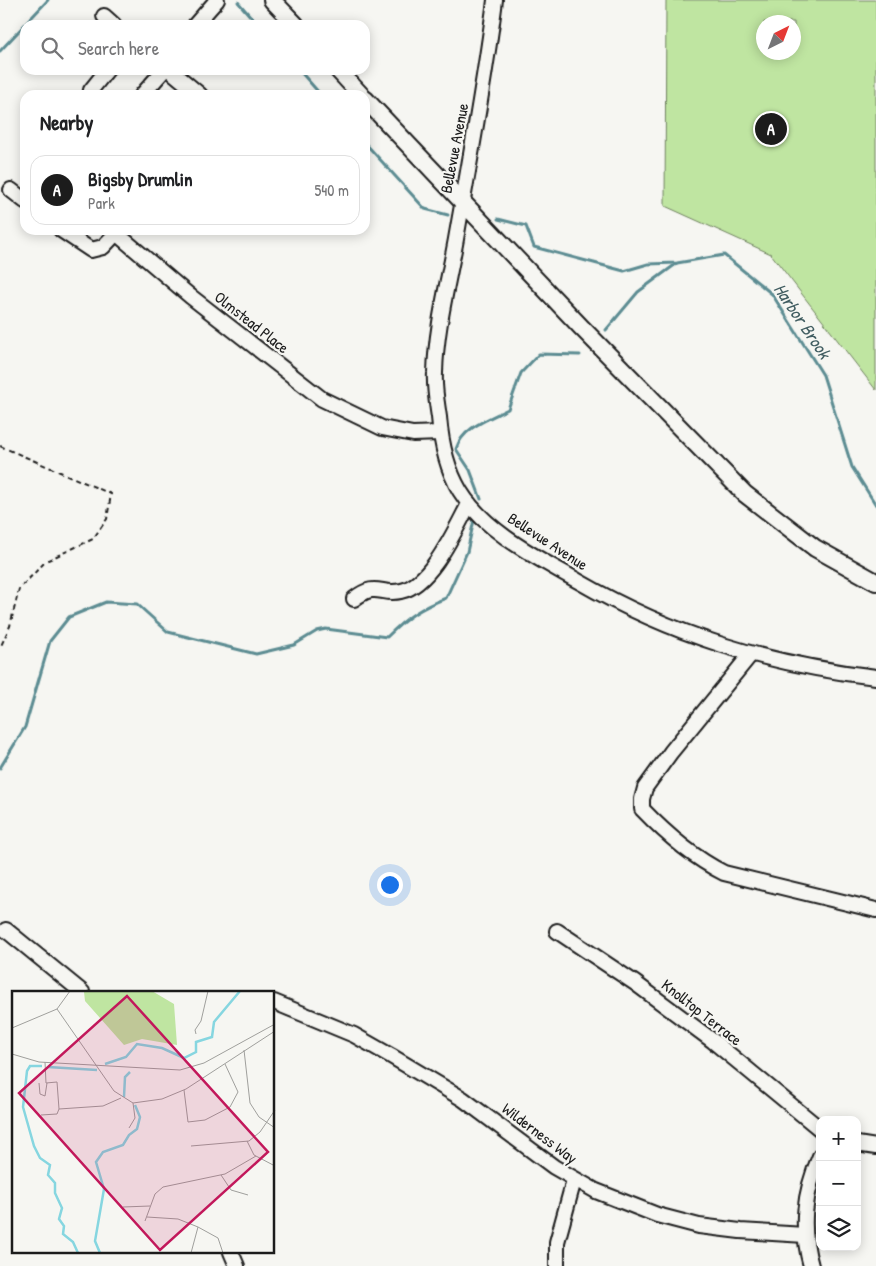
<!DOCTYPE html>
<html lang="en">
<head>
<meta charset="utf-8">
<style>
	body { margin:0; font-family:"Patrick Hand",sans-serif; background:#f6f6f6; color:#202124 }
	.controls { position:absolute; right:15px; bottom:15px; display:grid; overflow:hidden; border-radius:10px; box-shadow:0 2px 12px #0003 }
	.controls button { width:45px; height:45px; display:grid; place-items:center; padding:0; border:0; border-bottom:1px solid #e0e0e0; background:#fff; color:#202124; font:25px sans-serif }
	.compass { position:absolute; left:756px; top:15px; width:45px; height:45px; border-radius:50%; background:#fff; box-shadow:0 2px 12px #0003; rotate:42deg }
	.you { position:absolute; left:389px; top:884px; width:18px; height:18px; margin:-12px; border:4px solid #fff; border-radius:50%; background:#1a73e8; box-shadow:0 0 0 8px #1a73e833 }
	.badge { display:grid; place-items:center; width:32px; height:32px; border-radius:50%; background:#1c1c1c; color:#fff; font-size:16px; font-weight:700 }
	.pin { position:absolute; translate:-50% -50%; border:2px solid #fff; box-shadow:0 1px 5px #0006 }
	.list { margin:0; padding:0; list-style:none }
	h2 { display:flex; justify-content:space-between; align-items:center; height:65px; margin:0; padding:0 20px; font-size:21px }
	h2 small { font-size:16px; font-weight:400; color:#757577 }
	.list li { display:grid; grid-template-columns:32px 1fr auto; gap:15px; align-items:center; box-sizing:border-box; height:70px; margin:0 10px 10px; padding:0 10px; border:1px solid #e0e0e0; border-radius:15px }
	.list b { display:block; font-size:19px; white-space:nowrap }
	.list p { margin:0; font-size:16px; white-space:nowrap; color:#757577 }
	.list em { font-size:16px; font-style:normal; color:#757577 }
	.icon { flex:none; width:28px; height:28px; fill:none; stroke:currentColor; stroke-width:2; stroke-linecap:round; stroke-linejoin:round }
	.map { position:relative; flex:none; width:876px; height:1266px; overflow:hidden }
	.search { position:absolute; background:#fff; box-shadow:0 2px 12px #0003; left:20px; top:20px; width:350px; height:55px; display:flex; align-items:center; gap:12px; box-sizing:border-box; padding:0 18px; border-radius:15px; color:#757577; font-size:19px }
	.panel { position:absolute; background:#fff; box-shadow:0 2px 12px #0003; left:20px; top:90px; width:350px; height:145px; border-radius:15px }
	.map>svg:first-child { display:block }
	.green { fill:#bfe5a1; stroke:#6e805e; fill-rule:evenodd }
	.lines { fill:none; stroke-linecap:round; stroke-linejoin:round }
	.stream { stroke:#5c8c92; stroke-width:3 }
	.minor-casing { stroke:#1c1c1c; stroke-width:18 }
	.major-casing { stroke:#1c1c1c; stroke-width:20 }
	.path { stroke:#1c1c1c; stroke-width:2; stroke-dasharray:5 4; stroke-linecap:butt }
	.minor { stroke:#f6f6f2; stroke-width:14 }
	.major { stroke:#f6f6f2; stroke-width:16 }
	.labels { text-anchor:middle; stroke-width:4.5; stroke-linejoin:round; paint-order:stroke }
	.street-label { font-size:16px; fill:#1c1c1c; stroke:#f6f6f2 }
	.water-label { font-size:18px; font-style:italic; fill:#415d61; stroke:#f6f6f2 }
	.inset-river { fill:none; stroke:#86d6e0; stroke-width:2.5 }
	.inset-road { fill:none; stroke:#9f9f9c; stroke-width:1 }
	.view { fill:#c2185b; fill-opacity:0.15; stroke:#c2185b; stroke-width:2.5 }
	.inset-edge { fill:none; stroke:#1c1c1c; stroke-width:2.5 }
</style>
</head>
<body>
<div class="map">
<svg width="876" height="1266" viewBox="0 0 876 1266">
	<rect width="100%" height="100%" fill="#f6f6f2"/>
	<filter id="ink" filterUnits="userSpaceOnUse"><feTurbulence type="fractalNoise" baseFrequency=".02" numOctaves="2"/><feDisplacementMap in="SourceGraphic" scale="10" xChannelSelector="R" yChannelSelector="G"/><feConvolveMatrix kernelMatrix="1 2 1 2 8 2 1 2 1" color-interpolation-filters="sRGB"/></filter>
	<g filter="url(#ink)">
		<!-- green -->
		<path class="green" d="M666 0H876V390L771 254 665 206ZM764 22H794V52H764Z"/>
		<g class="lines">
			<!-- stream -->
			<g class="stream">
				<polyline points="238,2 258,25"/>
				<polyline points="0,51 48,0"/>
				<polyline points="299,70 321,95"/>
				<polyline points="365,143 425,209 448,215"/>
				<polyline points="498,219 526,226 534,247 624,271 648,264 677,263 724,255 772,294 823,375 852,467 876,505"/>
				<polyline points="606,330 638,292 676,264"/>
				<path d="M481 499 470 470 456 449C463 427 489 419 508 409L521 373 539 354 580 355"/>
				<path d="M0 768 25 727 50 641 69 617 106 602 137 604 168 632 256 654 294 645 317 631 326 629 387 637C407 617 420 608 446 598L467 552 474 520"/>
			</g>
			<!-- minor casing -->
			<g class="minor-casing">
				<g id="minor">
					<path d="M495 0C485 80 470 160 456 239 448 284 436 328 435 373 434 388 437 403 439 417 441 442 447 469 460 491 485 532 538 558 578 581 673 636 767 664 876 677"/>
					<polyline points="104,16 114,25"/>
					<polyline points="195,25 217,0"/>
					<polyline points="170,70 200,95"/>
					<polyline points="90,95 91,90 107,70"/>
					<polyline points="142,95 164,70"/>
					<polyline points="11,190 25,201"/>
					<polyline points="61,230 91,250 103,247 119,230"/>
					<polyline points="116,233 190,296 322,399 382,428 413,434 440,433"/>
					<path d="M354 599C377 581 380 596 401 591 431 585 456 528 469 504"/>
					<path d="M751 654 671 752 645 788 642 799V809C665 833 694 858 724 873L876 910"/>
					<polyline points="6,930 82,992"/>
					<polyline points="557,931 635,983 713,1041 820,1129"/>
					<polyline points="274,1002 354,1035 391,1056 463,1099 554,1167 596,1191 657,1215 699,1226 740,1231 805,1235"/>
					<polyline points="857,1144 876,1147"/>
					<polyline points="231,1252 237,1266"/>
					<polyline points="557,1266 557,1242 574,1180"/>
					<path d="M811 1266C800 1227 804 1193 820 1156"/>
				</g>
			</g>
			<!-- major casing -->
			<g class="major-casing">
				<g id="major">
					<polyline points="272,0 296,25"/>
					<polyline points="338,70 361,95"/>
					<polyline points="365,99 581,327 745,494 815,548 876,582"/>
				</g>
			</g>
			<!-- path -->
			<polyline class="path" points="0,446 111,494 107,519 93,539 46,561 19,589 10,626 0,648"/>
			<!-- minor -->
			<use href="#minor" class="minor"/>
			<!-- major -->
			<use href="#major" class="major"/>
		</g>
	</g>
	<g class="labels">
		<!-- street labels -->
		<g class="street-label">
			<text transform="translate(454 148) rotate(-79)" y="6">Bellevue Avenue</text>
			<text transform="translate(252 322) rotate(38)" y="6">Olmstead Place</text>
			<text transform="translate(548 541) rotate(33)" y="6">Bellevue Avenue</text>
			<text transform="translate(702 1012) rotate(38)" y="6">Knolltop Terrace</text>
			<text transform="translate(540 1133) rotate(37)" y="6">Wilderness Way</text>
		</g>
		<!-- water labels -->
		<g class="water-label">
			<text transform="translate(802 321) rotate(56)" y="6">Harbor Brook</text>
		</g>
	</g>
	<!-- overview -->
	<g transform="translate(12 991)">
		<rect width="262" height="262" fill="#f6f6f2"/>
		<path d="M140 0 162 13 165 54 130 48 112 54 73 10 72 1Z" fill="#bfe5a1"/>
		<path class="inset-river" d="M93 73 114 66 125 53 150 57 172 67 184 61V51L200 46 202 31 228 0M30 75H18L15 80 11 116 22 155 28 167 38 174 36 184 43 192V202L50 217 47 228 52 235 51 243 61 251 66 262M36 76 85 79M112 106 113 86 118 81M88 262 83 250 92 198 84 171 91 161 111 154 117 144 125 138 128 126 123 114"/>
		<path class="inset-road" d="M45 18 102 100 121 112 150 108 174 98 263 40M0 37 45 18 58 0M184 43 183 39 189 30 196 0M232 59 238 112 247 126 263 137M0 63 27 71 168 79 192 72 263 33M33 71 34 92 45 91 47 118M27 92 28 103 33 105 35 92M172 99 176 131 193 129 218 116 226 101 213 73M47 118 91 115 109 107M29 124 45 123 47 118M117 137 123 127 121 112M235 150 242 164 263 175M179 155 237 150 248 141 263 119M209 184 219 199 236 204M111 216 138 215M135 226 166 228 186 236 206 247 211 262M133 230 143 203 151 196 213 183 244 165M179 262 186 236"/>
		<path class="view" d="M115 5 256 161 148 259 7 102Z"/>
		<rect width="262" height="262" class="inset-edge"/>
	</g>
</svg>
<div class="controls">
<button>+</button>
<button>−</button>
<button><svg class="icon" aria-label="layers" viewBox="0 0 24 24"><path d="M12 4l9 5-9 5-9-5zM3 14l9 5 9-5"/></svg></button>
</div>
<svg class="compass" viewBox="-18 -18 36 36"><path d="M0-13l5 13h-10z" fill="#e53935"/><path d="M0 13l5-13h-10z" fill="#757577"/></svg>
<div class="you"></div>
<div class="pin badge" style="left:771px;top:129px">A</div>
<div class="search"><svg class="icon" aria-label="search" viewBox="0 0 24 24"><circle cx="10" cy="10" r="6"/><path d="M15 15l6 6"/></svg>Search here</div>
<section class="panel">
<h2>Nearby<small></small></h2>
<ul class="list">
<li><span class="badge">A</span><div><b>Bigsby Drumlin</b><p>Park</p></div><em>540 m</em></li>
</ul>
</section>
</div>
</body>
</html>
